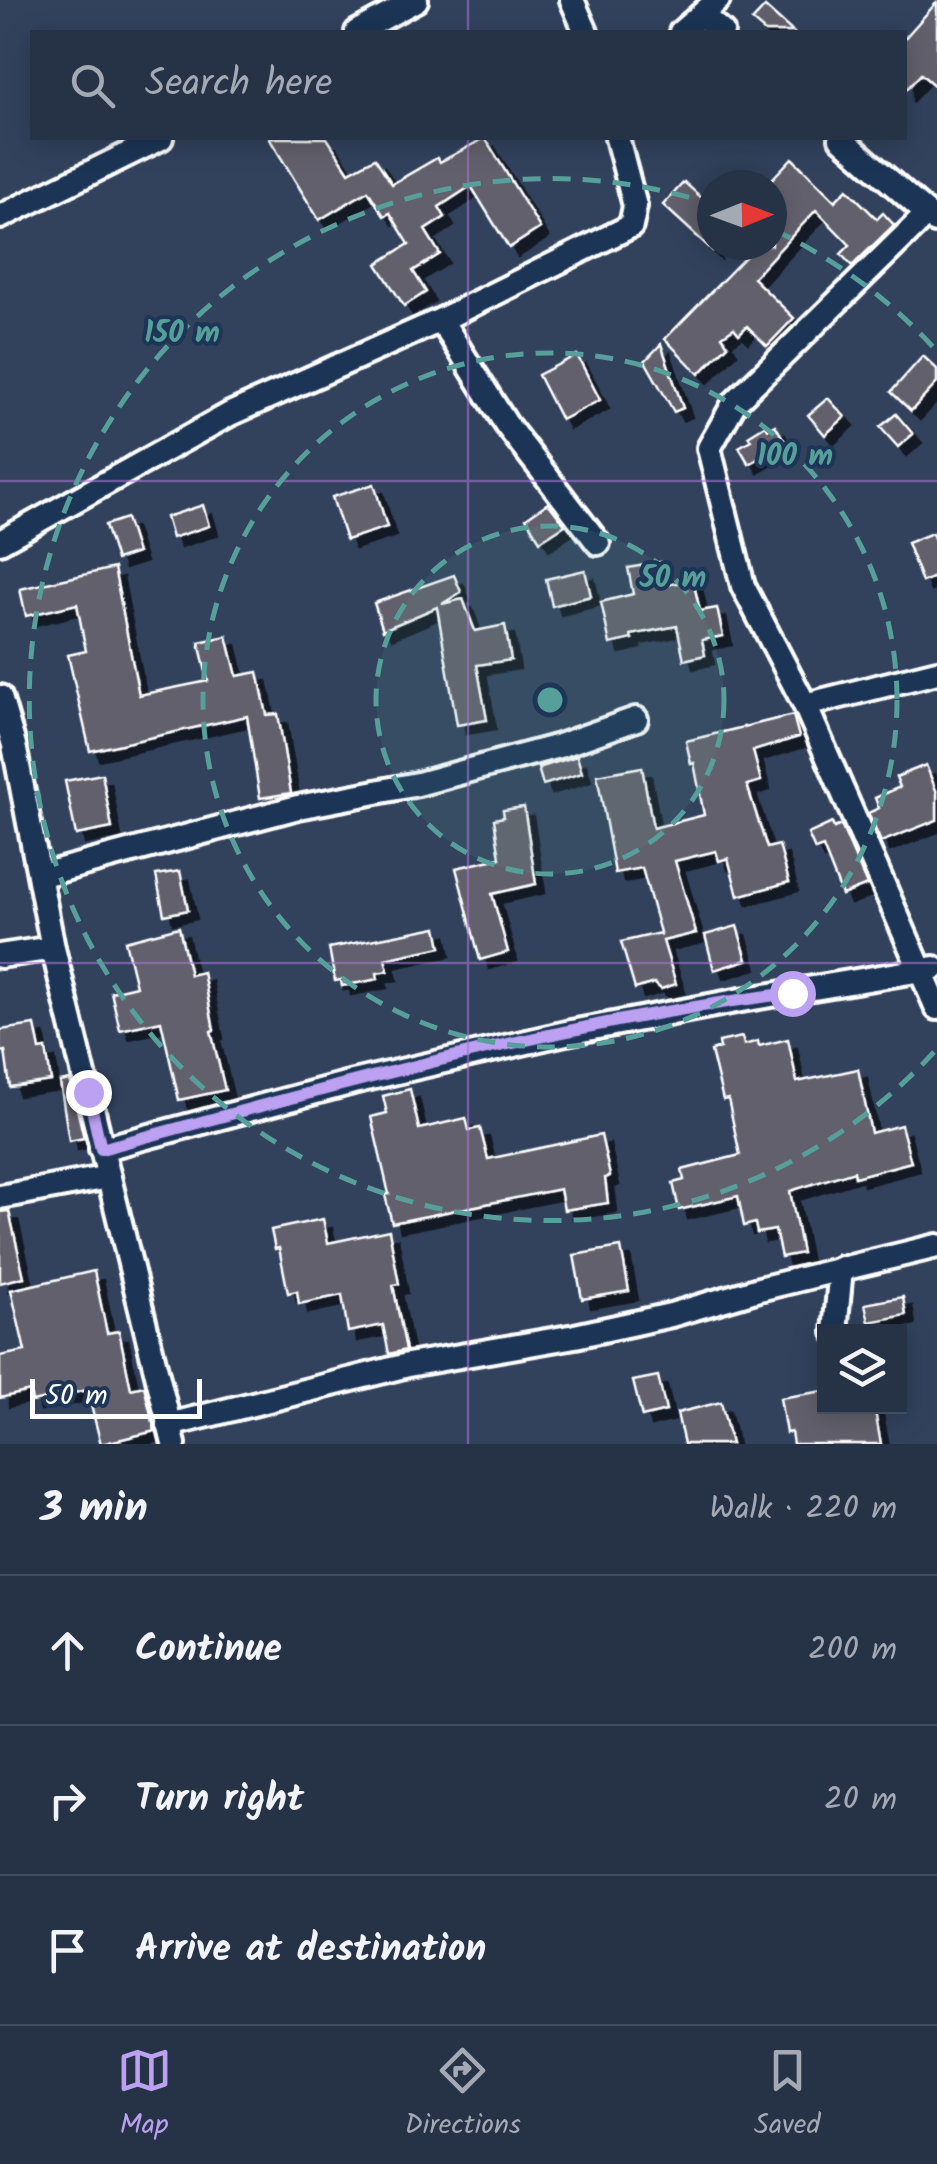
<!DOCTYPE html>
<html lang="en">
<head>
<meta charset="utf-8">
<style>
	body { margin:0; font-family:Kalam,sans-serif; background:#2e3a4d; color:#f1f3f6 }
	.controls { position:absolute; right:30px; bottom:30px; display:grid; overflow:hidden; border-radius:0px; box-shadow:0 5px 25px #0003 }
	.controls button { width:90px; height:90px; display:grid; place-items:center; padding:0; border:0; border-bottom:2px solid #424d5f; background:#263246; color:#f1f3f6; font:50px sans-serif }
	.compass { position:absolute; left:697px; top:170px; width:90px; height:90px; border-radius:50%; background:#263246; box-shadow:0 5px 25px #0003; rotate:89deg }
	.scale { position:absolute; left:30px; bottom:25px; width:172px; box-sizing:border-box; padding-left:10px; border:5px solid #fff; border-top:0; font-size:28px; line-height:35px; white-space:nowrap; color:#fff; -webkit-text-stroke:8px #1d3557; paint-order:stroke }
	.stop { position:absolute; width:30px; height:30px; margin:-22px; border:8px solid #bca0f2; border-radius:50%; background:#fff }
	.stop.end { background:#bca0f2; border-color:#fff; box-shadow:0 2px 10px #0008 }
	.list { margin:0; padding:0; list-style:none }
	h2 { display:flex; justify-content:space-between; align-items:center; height:130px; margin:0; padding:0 40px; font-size:42px }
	h2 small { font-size:32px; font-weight:400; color:#a4aab3 }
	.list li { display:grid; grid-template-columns:65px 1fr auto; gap:30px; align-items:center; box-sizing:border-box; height:150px; padding:0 40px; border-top:2px solid #424d5f }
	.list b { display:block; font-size:38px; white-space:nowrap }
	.list em { font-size:32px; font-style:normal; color:#a4aab3 }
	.icon { flex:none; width:55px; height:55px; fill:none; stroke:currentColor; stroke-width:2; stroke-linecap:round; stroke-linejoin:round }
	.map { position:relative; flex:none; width:937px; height:1444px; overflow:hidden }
	.search { position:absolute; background:#263246; box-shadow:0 5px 25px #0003; left:30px; right:30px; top:30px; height:110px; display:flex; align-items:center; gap:25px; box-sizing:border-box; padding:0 35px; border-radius:0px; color:#a4aab3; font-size:38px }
	.sheet { height:580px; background:#263246 }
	nav { display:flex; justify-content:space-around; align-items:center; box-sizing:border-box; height:140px; border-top:2px solid #424d5f; background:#263246; font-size:28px; color:#a4aab3 }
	nav a { display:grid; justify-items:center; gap:5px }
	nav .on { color:#bca0f2 }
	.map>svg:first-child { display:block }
	.building { fill:#62616c; stroke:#fff; stroke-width:2.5; filter:url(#shadow) }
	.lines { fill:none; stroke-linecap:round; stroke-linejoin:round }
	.minor-casing { stroke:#fff; stroke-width:30 }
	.minor { stroke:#1d3557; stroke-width:22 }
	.route { stroke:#bca0f2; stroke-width:12 }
	.grid { fill:none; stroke:#a976d5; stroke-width:2.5; stroke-opacity:0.55 }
	.ring { fill:none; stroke:#579f9a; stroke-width:5; stroke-dasharray:18 12 }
	.centre { fill:#579f9a; stroke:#1d3557; stroke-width:5 }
	.ring-label { font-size:30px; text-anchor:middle; font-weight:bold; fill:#579f9a; stroke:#1d3557; stroke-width:8; stroke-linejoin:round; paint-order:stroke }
</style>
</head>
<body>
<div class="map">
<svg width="937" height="1444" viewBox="0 0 937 1444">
	<defs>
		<filter id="shadow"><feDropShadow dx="9" dy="9" stdDeviation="0" flood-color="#0009"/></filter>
	</defs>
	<rect width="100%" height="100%" fill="#32425d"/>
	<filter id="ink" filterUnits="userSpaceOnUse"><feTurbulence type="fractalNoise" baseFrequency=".01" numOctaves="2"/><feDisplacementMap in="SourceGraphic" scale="20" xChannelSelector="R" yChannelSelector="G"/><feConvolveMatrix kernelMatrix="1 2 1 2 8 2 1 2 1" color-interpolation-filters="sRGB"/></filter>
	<g filter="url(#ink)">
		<!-- building -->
		<g class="building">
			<polygon points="937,2 937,88 921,74 904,92 904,39"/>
			<polygon points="765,7 793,32 765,32 752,21"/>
			<polygon points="269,138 327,138 349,172 375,158 392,184 437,158 440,162 485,138 540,228 509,248 471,186 439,207 445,217 425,230 440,254 413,271 426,292 404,306 377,264 409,244 390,213 384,216 368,191 319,220"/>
			<polygon points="792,158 835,201 847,189 877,219 883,213 894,225 852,266 841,254 850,245 816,210 753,278 794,318 767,346 747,326 739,334 734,328 722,336 728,345 699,374 665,339 757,245 772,245 772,179"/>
			<polygon points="684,182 712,207 712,250 663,205"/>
			<polygon points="661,344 683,408 674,412 645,361"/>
			<polygon points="577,355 600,400 561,420 538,375"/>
			<polygon points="923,356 937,369 937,383 911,411 891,392"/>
			<polygon points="828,398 845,417 825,435 808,415"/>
			<polygon points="896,414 913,434 898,447 880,427"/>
			<polygon points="766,425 768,429 775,425 786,443 749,464 739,447 751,440 748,436"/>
			<polygon points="374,484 387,527 346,540 332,497"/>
			<polygon points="548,503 565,525 540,541 526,518"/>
			<polygon points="203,505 209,526 172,538 166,517"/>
			<polygon points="126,518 137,553 116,560 105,525"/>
			<polygon points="932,533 937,545 937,576 922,582 907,543"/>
			<polygon points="661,562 666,585 693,580 700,611 717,608 723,636 702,640 705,655 684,660 677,626 631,635 632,639 610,644 601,602 633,594 628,568"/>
			<polygon points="114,568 139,695 208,681 199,642 227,636 237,676 258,672 267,715 278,714 291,793 260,798 247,716 90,751 68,655 86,651 77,604 26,616 20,589"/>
			<polygon points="585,570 591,596 552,606 546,579"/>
			<polygon points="454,575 461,592 442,604 463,599 475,631 505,625 511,660 477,665 487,720 457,725 437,607 383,630 374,603"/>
			<polygon points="793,715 799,737 753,751 761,781 747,785 767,848 779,845 789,882 738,896 728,858 719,861 716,851 675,861 696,933 663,941 676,984 661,989 654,983 635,989 621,942 660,933 661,936 642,868 615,873 597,775 642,767 653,828 704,815 694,763 691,764 686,741"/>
			<polygon points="577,756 582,773 543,785 538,768"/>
			<polygon points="926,765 937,793 937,820 881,842 868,813 879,808 875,798 900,787 896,777"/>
			<polygon points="102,774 112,828 76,835 65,781"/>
			<polygon points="524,807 536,884 492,894 508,952 480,960 456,868 500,858 494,819 504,817 503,810"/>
			<polygon points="832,823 834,828 841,825 867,885 842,895 823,847 815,850 808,834"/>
			<polygon points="180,871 188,910 164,915 156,875"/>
			<polygon points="737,926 747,960 714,970 705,935"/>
			<polygon points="179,927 190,975 203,972 214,1030 211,1031 225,1090 179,1100 161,1021 120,1030 111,992 136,986 125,941"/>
			<polygon points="437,927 441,947 385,959 388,971 377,973 378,979 342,986 341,980 335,981 329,948"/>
			<polygon points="35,1025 40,1050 46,1049 51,1081 10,1087 5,1051 0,1052 0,1030"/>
			<polygon points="742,1037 744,1045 758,1041 759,1046 788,1039 797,1082 858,1069 871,1133 901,1125 911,1162 855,1177 854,1171 790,1191 802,1253 781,1257 775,1230 757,1233 755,1223 744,1226 738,1196 679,1210 673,1183 684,1180 682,1170 740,1155 728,1099 723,1100 711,1051 720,1048 719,1042"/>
			<polygon points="70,1080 84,1138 69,1141 60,1082"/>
			<polygon points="410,1089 419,1129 466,1118 469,1130 480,1128 488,1159 601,1135 610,1176 605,1178 608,1203 564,1210 560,1189 392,1223 385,1195 389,1194 371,1117 387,1113 383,1096"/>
			<polygon points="9,1211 24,1277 0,1283 0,1212"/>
			<polygon points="323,1219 328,1243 389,1230 399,1284 393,1285 406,1350 389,1354 383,1325 348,1332 342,1295 299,1304 297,1291 288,1293 279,1248 275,1249 271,1230"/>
			<polygon points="621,1247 629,1291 582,1299 574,1255"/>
			<polygon points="94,1271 107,1333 119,1331 131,1389 144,1386 155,1431 101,1444 87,1390 32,1402 30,1391 0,1398 0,1356 25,1351 11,1290"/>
			<polygon points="903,1297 906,1315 869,1322 865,1304"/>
			<polygon points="658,1376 666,1411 642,1417 633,1381"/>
			<polygon points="824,1391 824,1406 874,1406 881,1444 793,1444 791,1432 786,1433 780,1398"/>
			<polygon points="721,1402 731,1444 684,1444 677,1413"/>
		</g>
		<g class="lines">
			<!-- minor casing -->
			<g class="minor-casing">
				<g id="minor">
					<polyline points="572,0 586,32"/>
					<polyline points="703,16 722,32"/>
					<polyline points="357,32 416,0"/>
					<polyline points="681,32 718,0"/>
					<polyline points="841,138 935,221"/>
					<polyline points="927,214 735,402 709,448 743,586 805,705 937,1008"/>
					<polyline points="0,217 161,138"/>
					<polyline points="441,320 506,424 598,543"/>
					<polyline points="0,542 230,414 441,320 631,226 635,206 617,138"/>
					<polyline points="0,697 14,745 53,948 174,1444"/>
					<polyline points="805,705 937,672"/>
					<polyline points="42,875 298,807 418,784 559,746 636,719"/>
					<polyline points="0,956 53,948"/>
					<polyline points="101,1149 353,1082 566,1033 741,1000 934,968"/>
					<polyline points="0,1197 109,1177"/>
					<polyline points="835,1332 841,1268"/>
					<polyline points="169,1425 408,1365 575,1336 671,1315 759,1289 937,1246"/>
				</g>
			</g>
			<!-- minor -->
			<use href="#minor" class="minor"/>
		</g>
	</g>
	<g class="lines" filter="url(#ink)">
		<!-- route -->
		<path class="route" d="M88 1092 101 1149C328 1088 558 1022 792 993"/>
	</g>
	<!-- grid -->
	<path class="grid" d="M468 0V32M468 138V1444M0 481H937M0 963H937"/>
	<!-- distance rings -->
	<circle cx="550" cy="700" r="174" fill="#579f9a" fill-opacity=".12"/>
	<g class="ring">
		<circle cx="550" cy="700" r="174"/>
		<circle cx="550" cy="700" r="347"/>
		<path d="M934 1052A521 521 0 1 1 711 204M774 230A521 521 0 0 1 934 348"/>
	</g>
	<circle cx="550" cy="700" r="15" class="centre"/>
	<g class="ring-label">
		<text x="182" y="342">150 m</text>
		<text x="795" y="465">100 m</text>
		<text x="673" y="587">50 m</text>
	</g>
</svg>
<div class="controls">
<button><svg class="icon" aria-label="layers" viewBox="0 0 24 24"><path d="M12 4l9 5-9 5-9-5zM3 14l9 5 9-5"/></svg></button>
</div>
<svg class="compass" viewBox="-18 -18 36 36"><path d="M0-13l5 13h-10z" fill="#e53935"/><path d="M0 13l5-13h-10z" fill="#a4aab3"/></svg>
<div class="scale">50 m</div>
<div class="stop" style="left:792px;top:993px"></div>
<div class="stop end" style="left:88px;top:1092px"></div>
<div class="search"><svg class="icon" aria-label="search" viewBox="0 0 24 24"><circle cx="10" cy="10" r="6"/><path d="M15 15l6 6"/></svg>Search here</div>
</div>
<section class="sheet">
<h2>3 min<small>Walk · 220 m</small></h2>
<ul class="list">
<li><svg class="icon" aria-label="ahead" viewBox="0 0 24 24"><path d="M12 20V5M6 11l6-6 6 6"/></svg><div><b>Continue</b></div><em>200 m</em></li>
<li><svg class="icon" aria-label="right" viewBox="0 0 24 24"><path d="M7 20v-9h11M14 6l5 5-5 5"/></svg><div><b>Turn right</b></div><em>20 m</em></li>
<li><svg class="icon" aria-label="arrive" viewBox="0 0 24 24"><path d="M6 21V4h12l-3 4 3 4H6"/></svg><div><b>Arrive at destination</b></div></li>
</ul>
</section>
<nav>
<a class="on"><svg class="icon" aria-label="map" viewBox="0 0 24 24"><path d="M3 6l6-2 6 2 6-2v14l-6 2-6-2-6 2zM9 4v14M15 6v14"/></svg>Map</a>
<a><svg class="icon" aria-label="directions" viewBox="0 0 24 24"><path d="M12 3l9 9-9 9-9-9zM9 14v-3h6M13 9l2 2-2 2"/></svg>Directions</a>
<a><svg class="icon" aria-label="saved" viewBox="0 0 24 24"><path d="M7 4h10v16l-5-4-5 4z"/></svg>Saved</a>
</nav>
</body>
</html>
